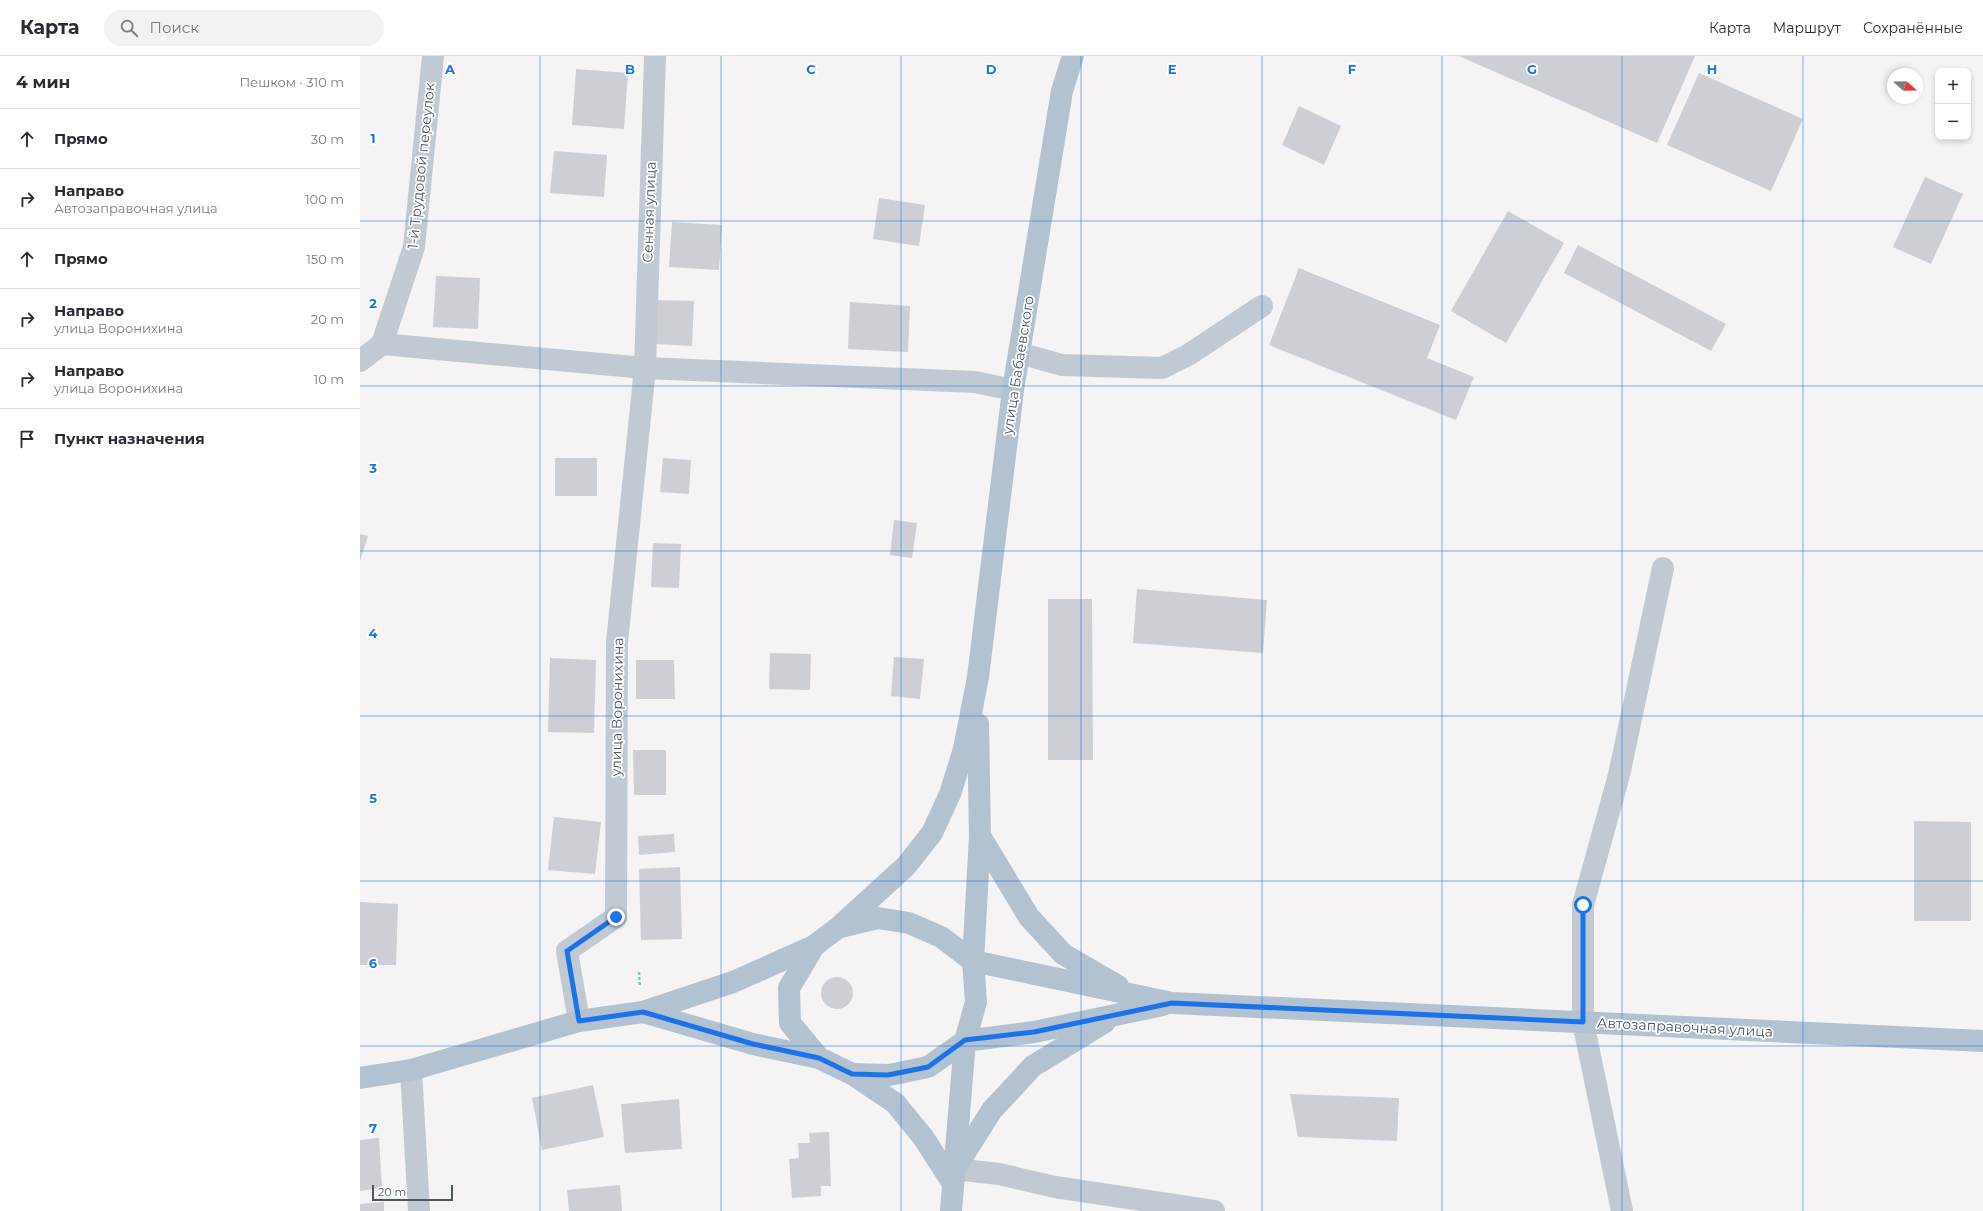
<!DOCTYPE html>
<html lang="ru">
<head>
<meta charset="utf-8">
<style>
	body { margin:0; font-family:Montserrat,sans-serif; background:#f2f2f3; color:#2b2b33 }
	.controls { position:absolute; right:12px; top:12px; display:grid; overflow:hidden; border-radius:8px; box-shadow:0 2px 6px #0003 }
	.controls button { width:36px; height:36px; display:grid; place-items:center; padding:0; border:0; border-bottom:1px solid #e1e1e2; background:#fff; color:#2b2b33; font:20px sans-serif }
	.compass { position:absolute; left:1527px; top:12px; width:36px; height:36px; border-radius:50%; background:#fff; box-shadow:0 2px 6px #0003; rotate:110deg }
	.scale { position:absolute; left:12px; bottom:10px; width:81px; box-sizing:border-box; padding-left:4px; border:2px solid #4a5661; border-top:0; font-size:11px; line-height:14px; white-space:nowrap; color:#4a5661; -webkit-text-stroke:3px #fff; paint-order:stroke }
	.stop { position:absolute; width:12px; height:12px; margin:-9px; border:3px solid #1a73e8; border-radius:50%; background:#fff }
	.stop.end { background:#1a73e8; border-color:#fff; box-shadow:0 1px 4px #0008 }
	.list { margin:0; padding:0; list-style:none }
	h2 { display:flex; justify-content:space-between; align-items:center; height:52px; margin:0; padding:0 16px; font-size:17px }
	h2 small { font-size:13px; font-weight:400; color:#7c7c81 }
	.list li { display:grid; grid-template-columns:26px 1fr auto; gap:12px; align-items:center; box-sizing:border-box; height:60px; padding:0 16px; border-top:1px solid #e1e1e2 }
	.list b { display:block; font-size:15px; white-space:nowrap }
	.list p { margin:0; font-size:13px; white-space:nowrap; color:#7c7c81 }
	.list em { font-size:13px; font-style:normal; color:#7c7c81 }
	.icon { flex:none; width:22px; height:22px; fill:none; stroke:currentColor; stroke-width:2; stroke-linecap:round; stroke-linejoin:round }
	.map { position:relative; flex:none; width:1623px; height:1155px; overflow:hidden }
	header { display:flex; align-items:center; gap:24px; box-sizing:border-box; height:56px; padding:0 20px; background:#fff; border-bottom:1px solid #e1e1e2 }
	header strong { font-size:19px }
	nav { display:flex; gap:22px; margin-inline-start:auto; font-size:14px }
	.search { width:280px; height:36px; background:#f2f2f3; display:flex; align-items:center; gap:10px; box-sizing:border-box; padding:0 14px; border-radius:22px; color:#7c7c81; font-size:15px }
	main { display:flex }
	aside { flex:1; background:#fff }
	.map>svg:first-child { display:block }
	.building { fill:#cdcfd5 }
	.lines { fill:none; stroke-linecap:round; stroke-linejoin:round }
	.path { stroke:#7ad0a6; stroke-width:2.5; stroke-dasharray:3 2; stroke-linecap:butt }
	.minor { stroke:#c1cad2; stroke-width:22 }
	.major { stroke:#b3c2d1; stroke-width:22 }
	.route { stroke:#1a73e8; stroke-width:5 }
	.grid { fill:none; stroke:#1a73e8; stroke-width:1; stroke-opacity:0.55 }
	.labels { text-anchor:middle; stroke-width:3.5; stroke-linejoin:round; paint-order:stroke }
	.street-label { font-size:14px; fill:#4a5661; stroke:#fff }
	.grid-label { font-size:13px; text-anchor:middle; font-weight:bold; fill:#1a73e8; stroke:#fff; stroke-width:3.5; stroke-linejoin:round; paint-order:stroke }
</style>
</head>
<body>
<header>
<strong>Карта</strong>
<div class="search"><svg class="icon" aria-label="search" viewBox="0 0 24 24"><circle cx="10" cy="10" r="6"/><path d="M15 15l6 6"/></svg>Поиск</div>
<nav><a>Карта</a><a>Маршрут</a><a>Сохранённые</a></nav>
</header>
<main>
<aside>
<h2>4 мин<small>Пешком · 310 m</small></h2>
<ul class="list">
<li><svg class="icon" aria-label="ahead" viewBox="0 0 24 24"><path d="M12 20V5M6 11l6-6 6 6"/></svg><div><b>Прямо</b></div><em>30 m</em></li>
<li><svg class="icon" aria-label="right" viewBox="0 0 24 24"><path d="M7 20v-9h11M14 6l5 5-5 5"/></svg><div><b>Направо</b><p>Автозаправочная улица</p></div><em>100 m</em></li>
<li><svg class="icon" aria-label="ahead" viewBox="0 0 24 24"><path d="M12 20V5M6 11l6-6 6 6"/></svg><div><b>Прямо</b></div><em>150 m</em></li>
<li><svg class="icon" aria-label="right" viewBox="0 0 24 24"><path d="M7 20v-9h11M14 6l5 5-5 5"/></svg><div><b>Направо</b><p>улица Воронихина</p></div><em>20 m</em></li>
<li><svg class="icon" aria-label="right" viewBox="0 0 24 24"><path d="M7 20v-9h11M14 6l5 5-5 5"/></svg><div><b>Направо</b><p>улица Воронихина</p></div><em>10 m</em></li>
<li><svg class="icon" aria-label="arrive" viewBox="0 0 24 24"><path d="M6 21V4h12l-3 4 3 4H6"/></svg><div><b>Пункт назначения</b></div></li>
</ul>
</aside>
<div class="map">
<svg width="1623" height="1155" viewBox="0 0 1623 1155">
	<rect width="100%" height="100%" fill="#f5f3f3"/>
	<!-- building -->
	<g class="building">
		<polygon points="1099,0 1335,0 1297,87"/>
		<polygon points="216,13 268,17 264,73 212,69"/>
		<polygon points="1339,17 1443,63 1411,135 1307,89"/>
		<polygon points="939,50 981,70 964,109 922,89"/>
		<polygon points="194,95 247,99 244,141 190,137"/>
		<polygon points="1565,121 1603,138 1571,208 1533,191"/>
		<polygon points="519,142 565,149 559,190 513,183"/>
		<polygon points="1148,155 1204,187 1146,287 1091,255"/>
		<polygon points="312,166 362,169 359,214 309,211"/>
		<polygon points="1218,189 1366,268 1351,295 1204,217"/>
		<polygon points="939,212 1080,269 1067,302 1114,321 1096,364 909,289"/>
		<polygon points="76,220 120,222 118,273 73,271"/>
		<polygon points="296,244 334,245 332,290 295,288"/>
		<polygon points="490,246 550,250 548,296 488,293"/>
		<rect x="195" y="402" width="42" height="38"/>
		<polygon points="303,402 331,404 329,438 300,436"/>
		<polygon points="534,464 557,467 552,502 530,499"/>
		<polygon points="0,478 8,480 0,505"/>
		<polygon points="293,487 321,488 319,532 291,531"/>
		<polygon points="777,533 907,544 903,597 773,587"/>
		<polygon points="688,543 732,543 733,704 688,704"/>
		<polygon points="410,597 451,598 450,634 409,633"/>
		<polygon points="534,601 564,603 560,643 531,640"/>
		<polygon points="190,602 236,604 234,677 188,676"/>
		<polygon points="276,604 314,604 315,643 276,643"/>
		<polygon points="273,694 306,694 306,739 274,739"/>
		<polygon points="194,761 241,766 235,818 188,814"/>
		<polygon points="1554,765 1611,766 1611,865 1554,865"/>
		<polygon points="314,778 315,796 279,799 278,780"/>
		<polygon points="320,811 322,883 281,884 279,813"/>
		<polygon points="0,846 38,848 36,909 0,909"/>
		<circle cx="477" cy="937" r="16"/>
		<polygon points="233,1029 244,1081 182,1094 172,1042"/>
		<polygon points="930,1038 1039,1042 1037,1085 938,1081"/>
		<polygon points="319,1043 322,1093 265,1097 261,1048"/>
		<polygon points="469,1076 471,1130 461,1130 461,1140 432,1142 429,1103 439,1102 438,1087 450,1087 449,1077"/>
		<polygon points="19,1082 22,1132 0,1135 0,1084"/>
		<polygon points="260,1129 262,1155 209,1155 207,1134"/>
		<polygon points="24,1146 24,1155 0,1155 0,1148"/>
	</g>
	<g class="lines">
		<!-- path -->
		<polyline class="path" points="279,916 280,931"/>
		<!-- minor -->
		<g class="minor">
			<polyline points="22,288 285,312 615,326 653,334"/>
			<polyline points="22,288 54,191 73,0"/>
			<polyline points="659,297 702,309 802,312 828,299 902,250"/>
			<polyline points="0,305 22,288"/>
			<polyline points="219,965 207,895 256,861 257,586 285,312 295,0"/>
			<polyline points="51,1014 59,1155"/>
			<polyline points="594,1113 639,1118 695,1131 854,1155"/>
			<polyline points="1262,1155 1223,966 1223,849 1259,719 1303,512"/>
		</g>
		<!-- major -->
		<g class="major">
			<polyline points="618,668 620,780 613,905 812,947 1623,985"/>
			<polyline points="620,780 669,861 703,898 758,930"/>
			<polyline points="480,871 518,862 549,867 581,881 613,905 616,946 605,985 591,1155"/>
			<polyline points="454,890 429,932 430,967 459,1002"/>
			<polyline points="283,956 393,988 459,1002 492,1018 535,1047 563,1081 592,1126"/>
			<polyline points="492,1018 529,1019 568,1011 605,985 674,976 803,949"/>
			<polyline points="0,1022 51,1014 219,965 283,956 373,926 454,890 479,871 546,810 572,777 590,738 604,693 618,621 653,334 702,35 713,0"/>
			<polyline points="596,1111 632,1054 673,1010 745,966"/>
		</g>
	</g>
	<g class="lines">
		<!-- route -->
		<polyline class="route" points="256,861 207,895 219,965 283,956 393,988 459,1002 492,1018 528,1019 568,1011 605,984 674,976 812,947 1223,966 1223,849"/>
	</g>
	<!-- grid -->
	<path class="grid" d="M180 0V1155M361 0V1155M541 0V1155M721 0V1155M902 0V1155M1082 0V1155M1262 0V1155M1443 0V1155M0 165H1623M0 330H1623M0 495H1623M0 660H1623M0 825H1623M0 990H1623"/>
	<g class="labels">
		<!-- street labels -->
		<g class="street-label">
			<text transform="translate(61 110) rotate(-84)" y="5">1-й Трудовой переулок</text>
			<text transform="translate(289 156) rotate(-88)" y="5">Сенная улица</text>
			<text transform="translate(658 309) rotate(-81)" y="5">улица Бабаевского</text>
			<text transform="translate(257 651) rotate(-89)" y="5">улица Воронихина</text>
			<text transform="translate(1325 971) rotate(3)" y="5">Автозаправочная улица</text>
		</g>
	</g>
	<g class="grid-label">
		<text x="90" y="18">A</text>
		<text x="270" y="18">B</text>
		<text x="451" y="18">C</text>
		<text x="631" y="18">D</text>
		<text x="812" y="18">E</text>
		<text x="992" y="18">F</text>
		<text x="1172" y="18">G</text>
		<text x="1352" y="18">H</text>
		<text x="13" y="87">1</text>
		<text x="13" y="252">2</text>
		<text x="13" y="417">3</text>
		<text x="13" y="582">4</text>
		<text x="13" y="747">5</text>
		<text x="13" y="912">6</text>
		<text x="13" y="1077">7</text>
	</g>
</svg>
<div class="controls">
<button>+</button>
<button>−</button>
</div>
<svg class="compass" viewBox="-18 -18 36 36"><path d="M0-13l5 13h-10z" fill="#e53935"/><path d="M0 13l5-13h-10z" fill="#7c7c81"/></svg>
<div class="scale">20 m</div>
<div class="stop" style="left:1223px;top:849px"></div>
<div class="stop end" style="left:256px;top:861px"></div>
</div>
</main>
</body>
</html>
